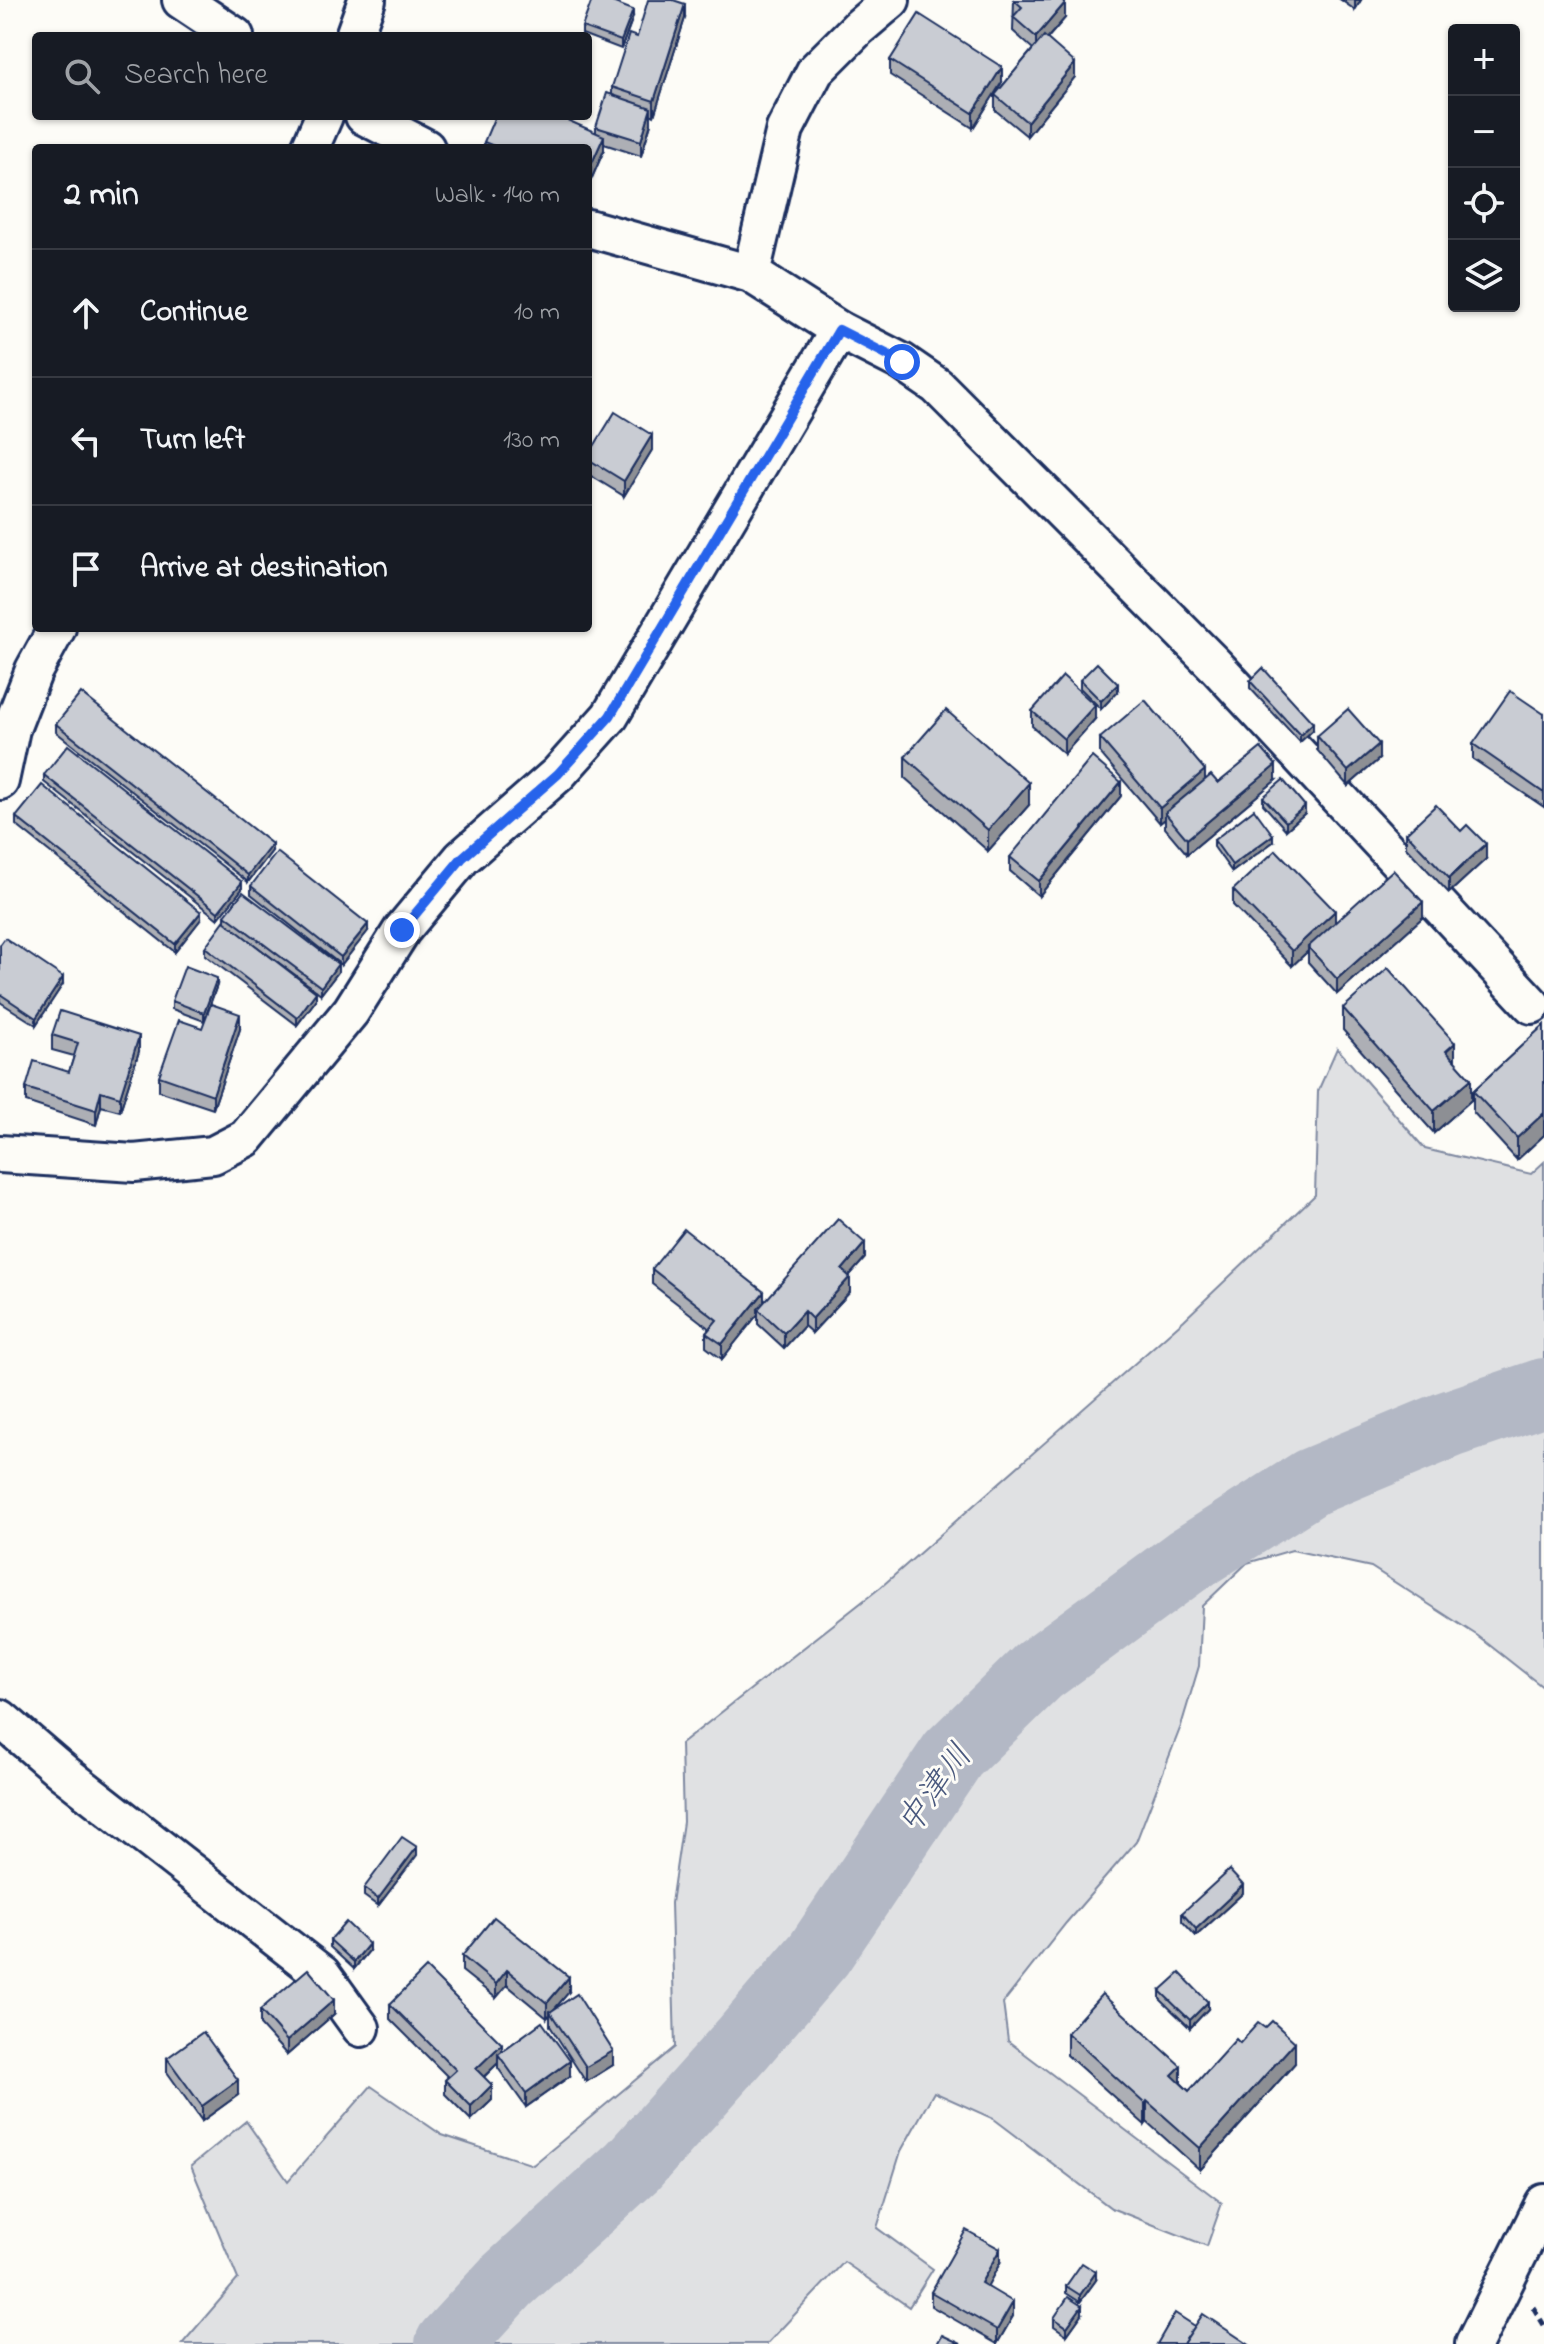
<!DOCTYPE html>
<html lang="en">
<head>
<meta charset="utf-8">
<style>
	body { margin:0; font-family:"Indie Flower","Klee One",sans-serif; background:#20242c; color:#f1f3f6 }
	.controls { position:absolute; right:24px; top:24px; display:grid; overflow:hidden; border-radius:8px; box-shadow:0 2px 6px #0004 }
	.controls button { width:72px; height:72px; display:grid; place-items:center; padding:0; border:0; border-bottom:2px solid #363941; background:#171b24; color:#f1f3f6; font:40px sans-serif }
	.stop { position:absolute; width:24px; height:24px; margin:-18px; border:6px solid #2563eb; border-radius:50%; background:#fff }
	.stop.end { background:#2563eb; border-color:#fff; box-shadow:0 2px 8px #0008 }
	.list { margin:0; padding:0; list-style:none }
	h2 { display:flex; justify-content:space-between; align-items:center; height:104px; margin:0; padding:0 32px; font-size:34px }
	h2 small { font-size:26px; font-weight:400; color:#9ea1a6 }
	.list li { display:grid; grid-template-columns:52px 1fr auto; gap:24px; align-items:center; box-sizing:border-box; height:128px; padding:0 32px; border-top:2px solid #363941 }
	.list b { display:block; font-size:30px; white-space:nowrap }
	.list em { font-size:26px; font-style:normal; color:#9ea1a6 }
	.icon { flex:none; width:44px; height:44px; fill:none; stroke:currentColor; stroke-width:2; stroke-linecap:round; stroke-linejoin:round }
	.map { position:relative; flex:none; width:1544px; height:2344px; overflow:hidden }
	.search { position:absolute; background:#171b24; box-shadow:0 2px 6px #0004; left:32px; top:32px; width:560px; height:88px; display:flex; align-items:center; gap:20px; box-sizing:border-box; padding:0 28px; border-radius:8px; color:#9ea1a6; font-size:30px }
	.panel { position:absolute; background:#171b24; box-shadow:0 2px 6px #0004; left:32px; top:144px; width:560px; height:488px; border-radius:8px }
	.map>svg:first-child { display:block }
	.green { fill:#e0e1e3; stroke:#7e88a0; stroke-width:2 }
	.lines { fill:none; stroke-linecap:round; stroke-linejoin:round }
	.river { stroke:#b3b8c5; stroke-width:68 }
	.street-casing { stroke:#1b2f5e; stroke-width:42 }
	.path { stroke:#1b2f5e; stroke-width:5; stroke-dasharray:8 6; stroke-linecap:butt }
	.street { stroke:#fdfcf7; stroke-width:36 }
	.wall { fill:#adafb5; stroke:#1b2f5e; stroke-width:2 }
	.shaded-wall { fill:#8d8f94; stroke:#1b2f5e; stroke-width:2 }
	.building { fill:#c9ccd3; stroke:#1b2f5e; stroke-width:2 }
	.route { stroke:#2563eb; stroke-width:10 }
	.labels { text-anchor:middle; stroke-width:6; stroke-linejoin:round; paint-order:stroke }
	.water-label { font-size:34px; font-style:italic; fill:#49587d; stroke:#fdfcf7 }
</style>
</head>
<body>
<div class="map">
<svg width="1544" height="2344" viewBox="0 0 1544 2344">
	<rect width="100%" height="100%" fill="#fdfcf7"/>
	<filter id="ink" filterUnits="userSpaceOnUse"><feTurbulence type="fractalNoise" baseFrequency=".0125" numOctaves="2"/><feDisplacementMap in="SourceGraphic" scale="16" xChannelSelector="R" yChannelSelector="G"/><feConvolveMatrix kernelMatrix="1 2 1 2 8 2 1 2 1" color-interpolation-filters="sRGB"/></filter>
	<g filter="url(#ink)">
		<!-- green -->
		<polygon class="green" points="1337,1048 1425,1149 1531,1174 1544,1162 1544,1688 1478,1636 1371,1567 1292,1550 1247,1563 1202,1606 1199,1666 1181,1726 1136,1842 1066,1923 1003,2003 1008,2041 1222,2203 1207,2246 1111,2208 994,2119 934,2092 901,2151 877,2228 933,2269 909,2307 844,2262 767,2344 182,2344 238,2279 191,2166 246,2121 288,2181 371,2086 442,2135 533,2165 675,2047 671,1903 683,1822 681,1744 881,1587 1184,1320 1315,1195 1318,1091"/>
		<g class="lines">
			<!-- river -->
			<polyline class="river" points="449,2344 507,2281 633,2166 743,2043 819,1954 953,1754 1038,1671 1187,1561 1311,1482 1450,1424 1544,1392"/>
			<!-- street casing -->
			<g class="street-casing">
				<g id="street">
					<polyline points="181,0 235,36"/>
					<polyline points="354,36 367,0"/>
					<polyline points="364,116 426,148"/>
					<polyline points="310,148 324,116"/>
					<polyline points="588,228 751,274 839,330 902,362 937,386 1215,665 1532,1005"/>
					<polyline points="751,274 785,129 815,71 858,28 891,0"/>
					<polyline points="0,781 11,729 34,670 57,628"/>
					<polyline points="0,1154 134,1163 213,1155 246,1138 351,1011 402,930 462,858 558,774 610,716 839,330"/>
					<polyline points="0,1718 64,1773 322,1974 361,2028"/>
					<polyline points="1474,2344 1544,2203"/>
				</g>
			</g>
			<!-- path -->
			<polyline class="path" points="1533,2307 1544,2325"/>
			<!-- street -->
			<use href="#street" class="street"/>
		</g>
		<!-- wall -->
		<g class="wall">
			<polygon points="1014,0 1065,18 1047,39 1075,77 1027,136 995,110 995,95 1033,49 1013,31"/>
			<polygon points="1341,0 1361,0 1355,10"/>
			<polygon points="633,17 621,49 582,34 582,27"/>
			<polygon points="685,18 654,116 651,114 651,123 641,156 604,144 604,150 591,180 588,178 588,148 484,148 484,142 596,132 596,127 612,95 612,87 637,37"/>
			<polygon points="890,60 1002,82 973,128 890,75"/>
			<polygon points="652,450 624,496 588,474 588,456"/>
			<polygon points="1080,680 1118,691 1101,709 1080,688"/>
			<polygon points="1250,681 1313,730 1300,742 1250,688"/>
			<polygon points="1032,711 1095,719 1064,754 1032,726"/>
			<polygon points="1544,714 1544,807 1473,759 1473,744"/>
			<polygon points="56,724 272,851 248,882 56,732"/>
			<polygon points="1317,736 1379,759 1348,786 1317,750"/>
			<polygon points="1100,738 1205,780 1218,783 1276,780 1187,854 1165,828 1165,819 1160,823 1100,753"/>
			<polygon points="905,757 1029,805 988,851 905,778"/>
			<polygon points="44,775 242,889 218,919 44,782"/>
			<polygon points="1121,796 1039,896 1010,871 1010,857"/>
			<polygon points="1263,797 1305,813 1286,830 1263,804"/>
			<polygon points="16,817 201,919 175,952 16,825"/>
			<polygon points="1406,833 1486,859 1449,893 1406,847"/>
			<polygon points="1214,840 1273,842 1232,872 1214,847"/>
			<polygon points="251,886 368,931 341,965 251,894"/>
			<polygon points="1233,890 1335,923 1423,917 1337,994 1308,962 1308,951 1292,966 1233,905"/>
			<polygon points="225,915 338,972 321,994 232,928 316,1000 297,1025 205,955 205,947 225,922"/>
			<polygon points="0,945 63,984 36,1025 0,1002"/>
			<polygon points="217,985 204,1021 172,1009 172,1001"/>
			<polygon points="1343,1008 1471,1100 1434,1133 1343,1030"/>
			<polygon points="1544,1025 1544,1135 1517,1160 1473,1112 1473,1091"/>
			<polygon points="202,1028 240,1029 213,1109 159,1091 159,1076"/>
			<polygon points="52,1035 139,1051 120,1111 101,1106 96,1125 26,1102 26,1088 69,1072 74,1056 52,1050"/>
			<polygon points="865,1258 849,1276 850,1292 812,1333 804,1326 784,1348 758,1324 758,1314 722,1359 706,1347 706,1333 710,1329 652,1284 652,1269 764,1303"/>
			<polygon points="417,1855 378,1906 364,1896 364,1888"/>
			<polygon points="1243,1893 1196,1936 1182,1921 1182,1913"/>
			<polygon points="330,1940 369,1951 354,1969 330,1947"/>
			<polygon points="462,1956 569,1992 554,2009 613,2065 586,2082 550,2026 550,2014 547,2018 507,1985 496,1998 462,1971"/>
			<polygon points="1160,1991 1208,2009 1190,2028 1160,1999"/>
			<polygon points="390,2004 502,2051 570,2076 526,2107 498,2068 498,2063 484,2077 492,2100 471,2120 445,2094 445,2080 448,2077 390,2019"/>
			<polygon points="260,2010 334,2014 287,2055 260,2025"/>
			<polygon points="1265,2028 1295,2063 1200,2170 1147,2122 1145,2125 1067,2055 1067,2033 1181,2083 1189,2091 1240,2043"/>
			<polygon points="167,2058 238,2095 202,2121 167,2072"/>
			<polygon points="1000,2263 987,2286 1013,2316 997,2344 931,2306 931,2292"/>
			<polygon points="1096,2280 1080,2302 1066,2293 1066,2286"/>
			<polygon points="1082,2314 1067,2335 1054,2326 1054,2318"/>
		</g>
		<!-- shaded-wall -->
		<g class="shaded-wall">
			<polygon points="1355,0 1361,0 1355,10"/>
			<polygon points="1065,3 1065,18 1036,51 1036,37"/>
			<polygon points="685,4 685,18 654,116 654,101"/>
			<polygon points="633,10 633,17 621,49 621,41"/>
			<polygon points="1075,63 1075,77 1027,136 1027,122"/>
			<polygon points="1002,67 1002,82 973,128 973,113"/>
			<polygon points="651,108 651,123 641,156 641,141"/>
			<polygon points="604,136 604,150 591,180 591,165"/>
			<polygon points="652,435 652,450 624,496 624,481"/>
			<polygon points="1118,684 1118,691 1101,709 1101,701"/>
			<polygon points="1095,705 1095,719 1064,754 1064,739"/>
			<polygon points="1313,723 1313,730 1300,742 1300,735"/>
			<polygon points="1379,744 1379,759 1348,786 1348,771"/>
			<polygon points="1276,765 1276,780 1187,854 1187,839"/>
			<polygon points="1205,770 1205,785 1165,813 1165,819 1160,823 1160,808"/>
			<polygon points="1121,782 1121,796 1039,896 1039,881"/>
			<polygon points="1029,783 1029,805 988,851 988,830"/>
			<polygon points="1305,806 1305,813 1286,830 1286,822"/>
			<polygon points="1273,835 1273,842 1232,872 1232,865"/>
			<polygon points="272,844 272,851 248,882 248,875"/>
			<polygon points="1486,844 1486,859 1449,893 1449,878"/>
			<polygon points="242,882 242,889 218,919 218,912"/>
			<polygon points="1423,902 1423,917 1337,994 1337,979"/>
			<polygon points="1335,911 1335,925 1308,947 1308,951 1292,966 1292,951"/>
			<polygon points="201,912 201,919 175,952 175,944"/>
			<polygon points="368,924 368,931 341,965 341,957"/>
			<polygon points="338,964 338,972 321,994 321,987"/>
			<polygon points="63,977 63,984 36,1025 36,1018"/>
			<polygon points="217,978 217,985 204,1021 204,1013"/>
			<polygon points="316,992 316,1000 297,1025 297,1018"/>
			<polygon points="240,1014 240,1029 213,1109 213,1095"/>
			<polygon points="139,1036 139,1051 120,1111 120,1097"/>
			<polygon points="1455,1043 1455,1065 1446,1051"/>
			<polygon points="1471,1079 1471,1100 1434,1133 1434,1111"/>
			<polygon points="101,1091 101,1106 96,1125 96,1110"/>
			<polygon points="1544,1113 1544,1135 1517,1160 1517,1138"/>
			<polygon points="865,1243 865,1258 842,1284 842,1270"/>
			<polygon points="850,1277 850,1292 812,1333 812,1319"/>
			<polygon points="764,1292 764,1306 758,1309 758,1314 722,1359 722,1344"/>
			<polygon points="804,1311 804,1326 784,1348 784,1333"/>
			<polygon points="417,1847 417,1855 378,1906 378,1899"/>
			<polygon points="1243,1885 1243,1893 1196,1936 1196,1929"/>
			<polygon points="369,1944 369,1951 354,1969 354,1962"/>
			<polygon points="507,1970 507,1985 496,1998 496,1984"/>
			<polygon points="569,1977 569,1992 551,2013 550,2012 550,2014 547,2018 547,2003"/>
			<polygon points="334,2000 334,2014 287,2055 287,2041"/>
			<polygon points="1208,2002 1208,2009 1190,2028 1190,2020"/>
			<polygon points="1295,2042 1295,2063 1200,2170 1200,2148"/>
			<polygon points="502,2044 502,2059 498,2054 498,2063 476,2084 476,2069"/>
			<polygon points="613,2051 613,2065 586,2082 586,2067"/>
			<polygon points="570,2061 570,2076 526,2107 526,2093"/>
			<polygon points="1181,2066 1181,2087 1172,2075"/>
			<polygon points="238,2080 238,2095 202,2121 202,2106"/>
			<polygon points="492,2085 492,2100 471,2120 471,2106"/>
			<polygon points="1147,2101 1147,2122 1145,2125 1145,2104"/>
			<polygon points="1000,2249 1000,2263 981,2298 981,2283"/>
			<polygon points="1096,2272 1096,2280 1080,2302 1080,2295"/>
			<polygon points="1013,2302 1013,2316 997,2344 997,2330"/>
			<polygon points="1082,2306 1082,2314 1067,2335 1067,2327"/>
		</g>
		<!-- building -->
		<g class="building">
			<polygon points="592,0 607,0 633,10 621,41 582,27"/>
			<polygon points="648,0 673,0 685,4 654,101 612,87 629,34 637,37"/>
			<polygon points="1014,0 1062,0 1065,3 1036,37 1013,17 1022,7"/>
			<polygon points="919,14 1002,67 973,113 890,60"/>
			<polygon points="1044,36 1075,63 1027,122 995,95"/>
			<polygon points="607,93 651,108 641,141 596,127"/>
			<polygon points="495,116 558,116 604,136 591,165 588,164 588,148 499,148 484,142"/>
			<polygon points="615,412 652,435 624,481 588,459 588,456"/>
			<polygon points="1097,663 1118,684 1101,701 1080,680"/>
			<polygon points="1263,668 1313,723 1300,735 1250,681"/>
			<polygon points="1063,676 1095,705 1064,739 1032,711"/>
			<polygon points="1510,691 1544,714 1544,793 1473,744"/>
			<polygon points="81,693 272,844 248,875 56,724"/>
			<polygon points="1145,700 1205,770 1160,808 1100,738"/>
			<polygon points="1348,709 1379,744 1348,771 1317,736"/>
			<polygon points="946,710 1029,783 988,830 905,757"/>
			<polygon points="68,745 242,882 218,912 44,775"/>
			<polygon points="1261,748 1276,765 1187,839 1165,813 1211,775 1218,783"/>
			<polygon points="1092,757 1121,782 1039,881 1010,857"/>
			<polygon points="1283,780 1305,806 1286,822 1263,797"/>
			<polygon points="42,785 201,912 175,944 16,817"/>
			<polygon points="1436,805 1461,831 1467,825 1486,844 1449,878 1406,833"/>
			<polygon points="1254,809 1273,835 1232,865 1214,840"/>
			<polygon points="1276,850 1335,911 1292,951 1233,890"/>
			<polygon points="277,852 368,924 341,957 251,886"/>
			<polygon points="1393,870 1423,902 1337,979 1308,947"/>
			<polygon points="243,892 338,964 321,987 225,915"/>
			<polygon points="224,921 316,992 297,1018 205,947"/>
			<polygon points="5,938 63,977 36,1018 0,994 0,945"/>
			<polygon points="185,966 217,978 204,1013 172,1001"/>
			<polygon points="1388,968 1455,1043 1446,1051 1471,1079 1434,1111 1343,1008"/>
			<polygon points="211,1004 240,1014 213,1095 159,1076 179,1020 202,1028"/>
			<polygon points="60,1011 139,1036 120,1097 101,1091 96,1110 26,1088 34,1061 69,1072 78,1043 52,1035"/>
			<polygon points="1544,1025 1544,1113 1517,1138 1473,1091"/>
			<polygon points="838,1219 865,1243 842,1270 850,1277 812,1319 804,1311 784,1333 758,1309"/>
			<polygon points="684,1229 764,1292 722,1344 706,1333 717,1320 652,1269"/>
			<polygon points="402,1837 417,1847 378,1899 364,1888"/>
			<polygon points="1229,1870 1243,1885 1196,1929 1182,1913"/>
			<polygon points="494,1917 569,1977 547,2003 507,1970 496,1984 462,1956"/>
			<polygon points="346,1922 369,1944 354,1962 330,1940"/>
			<polygon points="426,1968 502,2044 476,2069 492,2085 471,2106 445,2080 456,2070 390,2004"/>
			<polygon points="308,1969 334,2000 287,2041 260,2010"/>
			<polygon points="1180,1973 1208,2002 1190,2020 1160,1991"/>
			<polygon points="577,1994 613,2051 586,2067 550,2012"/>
			<polygon points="1102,1994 1181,2066 1172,2075 1189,2091 1236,2039 1240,2043 1258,2023 1265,2028 1272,2021 1295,2042 1200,2148 1147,2101 1145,2104 1067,2033"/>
			<polygon points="542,2022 570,2061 526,2093 498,2054"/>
			<polygon points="203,2032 238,2080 202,2106 167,2058"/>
			<polygon points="966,2230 1000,2249 981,2283 1013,2302 997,2330 931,2292"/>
			<polygon points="1082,2263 1096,2272 1080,2295 1066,2286"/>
			<polygon points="1068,2297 1082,2306 1067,2327 1054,2318"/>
			<polygon points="1175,2313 1195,2326 1183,2344 1157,2344"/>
			<polygon points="1203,2314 1248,2344 1183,2344"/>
			<polygon points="942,2335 961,2344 937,2344"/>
		</g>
	</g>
	<g class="lines" filter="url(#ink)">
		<!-- route -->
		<polyline class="route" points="402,930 462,858 558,774 610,716 839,330 902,362"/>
	</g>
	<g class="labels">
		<!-- water labels -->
		<g class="water-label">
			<text transform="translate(933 1788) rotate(-54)" y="12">中津川</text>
		</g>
	</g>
</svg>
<div class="controls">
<button>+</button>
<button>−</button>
<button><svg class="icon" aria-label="locate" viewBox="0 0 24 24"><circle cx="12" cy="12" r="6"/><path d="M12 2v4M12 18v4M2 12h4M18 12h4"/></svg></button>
<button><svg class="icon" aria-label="layers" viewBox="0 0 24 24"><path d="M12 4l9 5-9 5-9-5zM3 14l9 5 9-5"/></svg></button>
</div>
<div class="stop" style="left:902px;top:362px"></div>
<div class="stop end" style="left:402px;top:930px"></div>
<div class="search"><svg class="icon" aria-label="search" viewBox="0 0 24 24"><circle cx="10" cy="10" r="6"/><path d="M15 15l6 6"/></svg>Search here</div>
<section class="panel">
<h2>2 min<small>Walk · 140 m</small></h2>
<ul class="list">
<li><svg class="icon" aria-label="ahead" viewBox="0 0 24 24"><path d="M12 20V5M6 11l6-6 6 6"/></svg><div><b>Continue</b></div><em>10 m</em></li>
<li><svg class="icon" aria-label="left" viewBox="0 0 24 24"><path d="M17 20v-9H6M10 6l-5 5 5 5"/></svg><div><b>Turn left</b></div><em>130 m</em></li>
<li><svg class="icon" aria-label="arrive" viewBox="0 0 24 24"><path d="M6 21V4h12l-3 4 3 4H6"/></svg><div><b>Arrive at destination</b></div></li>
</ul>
</section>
</div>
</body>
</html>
